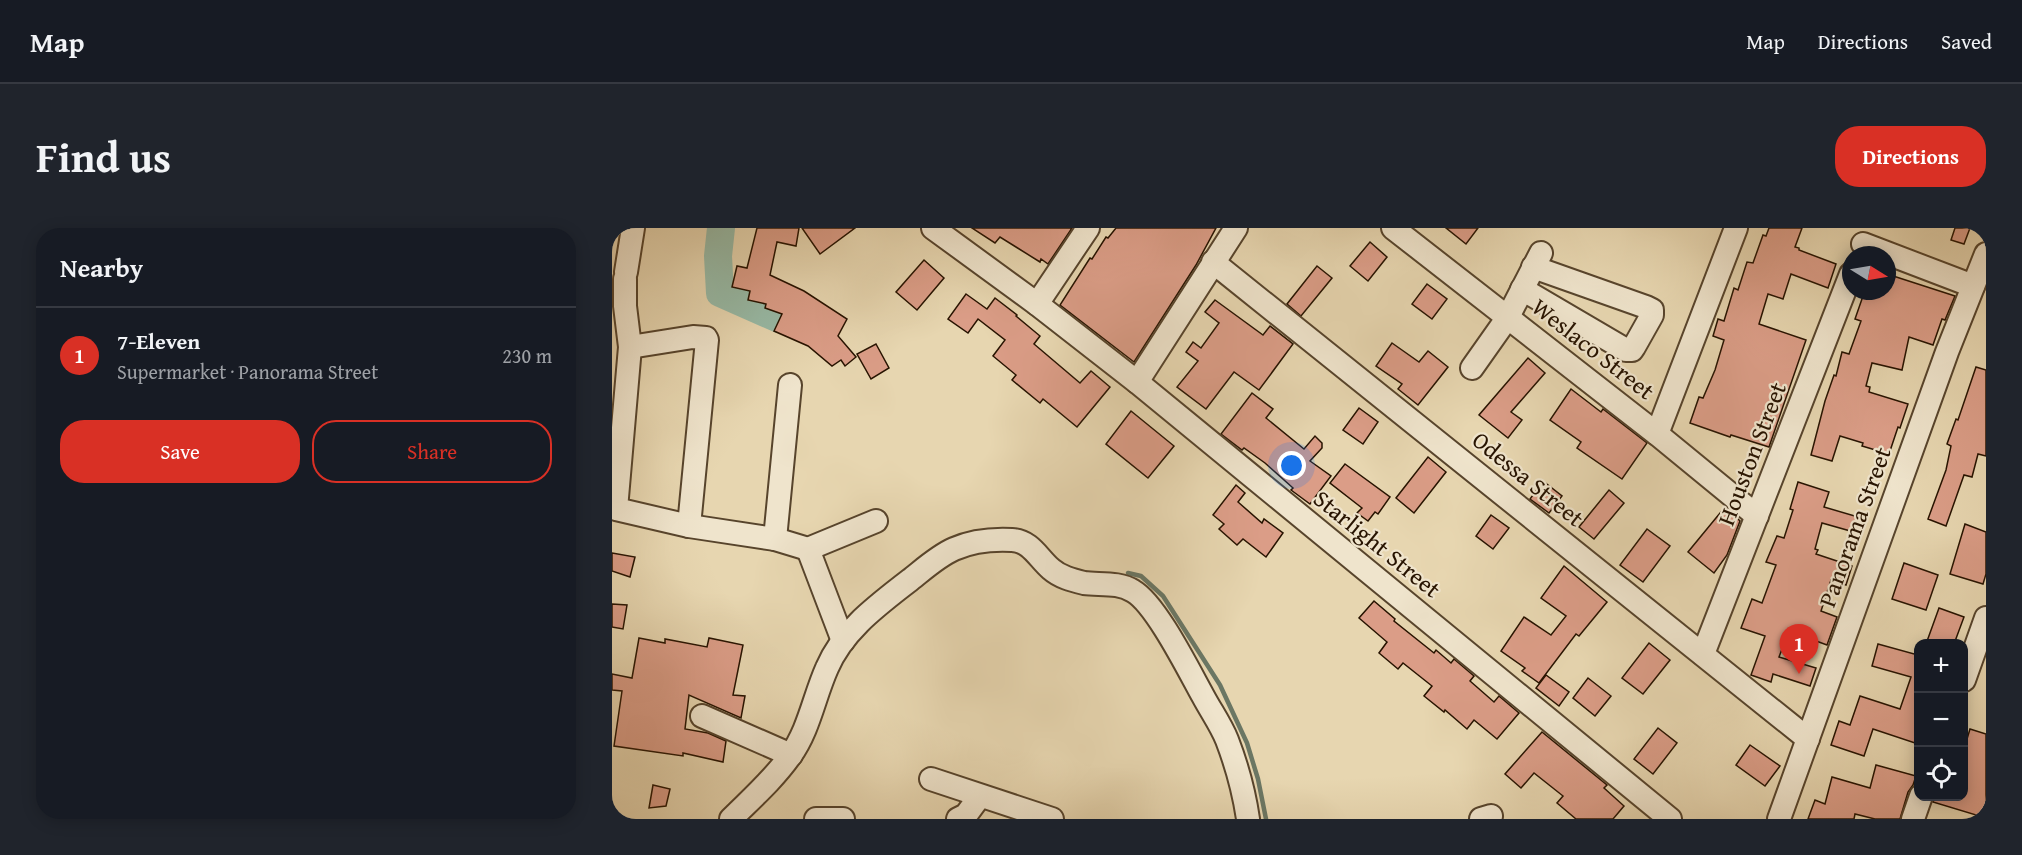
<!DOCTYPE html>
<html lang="en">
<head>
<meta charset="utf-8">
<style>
	body { margin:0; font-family:"Gentium Book Plus",serif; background:#20242c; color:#f1f3f6 }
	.controls { position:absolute; right:18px; bottom:18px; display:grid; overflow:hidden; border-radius:12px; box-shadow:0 3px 15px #0003 }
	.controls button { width:54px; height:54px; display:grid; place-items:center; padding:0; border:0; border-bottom:2px solid #363941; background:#171b24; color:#f1f3f6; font:30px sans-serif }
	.compass { position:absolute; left:1230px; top:18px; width:54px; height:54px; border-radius:50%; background:#171b24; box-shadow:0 3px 15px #0003; rotate:101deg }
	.you { position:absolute; left:680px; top:238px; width:21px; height:21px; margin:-15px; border:4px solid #fff; border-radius:50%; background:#1a73e8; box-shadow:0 0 0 9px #1a73e833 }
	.badge { display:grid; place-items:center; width:39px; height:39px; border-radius:50%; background:#d93025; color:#fff; font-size:20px; font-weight:700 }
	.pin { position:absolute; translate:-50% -50px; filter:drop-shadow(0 2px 3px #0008) }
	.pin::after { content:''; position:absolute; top:32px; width:21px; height:18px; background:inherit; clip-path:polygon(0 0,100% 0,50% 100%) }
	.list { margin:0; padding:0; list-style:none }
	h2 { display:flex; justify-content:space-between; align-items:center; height:78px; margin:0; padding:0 24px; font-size:26px }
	h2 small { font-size:20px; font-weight:400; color:#9ea1a6 }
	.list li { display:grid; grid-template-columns:39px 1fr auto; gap:18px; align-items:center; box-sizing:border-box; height:96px; padding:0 24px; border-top:2px solid #363941 }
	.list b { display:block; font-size:22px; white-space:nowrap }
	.list p { margin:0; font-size:20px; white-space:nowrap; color:#9ea1a6 }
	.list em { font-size:20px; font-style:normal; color:#9ea1a6 }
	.actions { display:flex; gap:12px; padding:18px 24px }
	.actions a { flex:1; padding:14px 0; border:2px solid #d93025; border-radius:24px; text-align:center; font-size:21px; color:#d93025 }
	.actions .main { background:#d93025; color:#fff }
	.icon { flex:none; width:33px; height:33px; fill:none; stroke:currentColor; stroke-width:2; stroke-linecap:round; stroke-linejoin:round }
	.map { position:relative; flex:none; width:1374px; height:591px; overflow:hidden; border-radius:24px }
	header { display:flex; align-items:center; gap:36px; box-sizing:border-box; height:84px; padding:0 30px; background:#171b24; border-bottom:2px solid #363941 }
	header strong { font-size:28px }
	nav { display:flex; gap:33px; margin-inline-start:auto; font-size:21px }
	.intro { display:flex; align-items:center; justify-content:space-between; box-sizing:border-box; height:144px; padding:0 36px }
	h1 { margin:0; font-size:42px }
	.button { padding:15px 27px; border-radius:24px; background:#d93025; color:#fff; font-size:21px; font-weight:700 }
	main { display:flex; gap:36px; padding:0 36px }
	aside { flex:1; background:#171b24; border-radius:24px; box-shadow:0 3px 15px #0003 }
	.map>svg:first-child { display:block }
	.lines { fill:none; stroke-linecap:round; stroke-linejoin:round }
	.stream { stroke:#6b7764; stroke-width:4.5 }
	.river { stroke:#98baa6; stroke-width:28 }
	.building { fill:#db9d87; stroke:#271300; stroke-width:1.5 }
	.minor-casing { stroke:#57442c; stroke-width:26 }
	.minor { stroke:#efe4cc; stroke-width:22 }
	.labels { text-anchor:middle; stroke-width:4.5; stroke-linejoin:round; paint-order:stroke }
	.street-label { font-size:24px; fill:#271300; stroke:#efe4cc }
</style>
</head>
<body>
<header>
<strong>Map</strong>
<nav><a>Map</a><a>Directions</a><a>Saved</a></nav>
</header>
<div class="intro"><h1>Find us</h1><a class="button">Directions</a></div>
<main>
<aside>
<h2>Nearby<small></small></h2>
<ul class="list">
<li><span class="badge">1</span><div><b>7-Eleven</b><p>Supermarket · Panorama Street</p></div><em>230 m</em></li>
</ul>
<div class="actions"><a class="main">Save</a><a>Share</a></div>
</aside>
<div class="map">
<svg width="1374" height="591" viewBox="0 0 1374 591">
	<rect width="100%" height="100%" fill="#e7d6b0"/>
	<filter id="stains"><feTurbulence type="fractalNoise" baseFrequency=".00333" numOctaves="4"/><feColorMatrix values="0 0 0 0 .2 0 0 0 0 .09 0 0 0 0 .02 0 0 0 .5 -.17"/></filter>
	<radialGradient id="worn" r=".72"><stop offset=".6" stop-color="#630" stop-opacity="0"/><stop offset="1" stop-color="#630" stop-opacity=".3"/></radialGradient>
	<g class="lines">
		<!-- stream -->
		<polyline class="stream" points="516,345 529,348 551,368 608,457 635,515 646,551 654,591"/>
		<!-- river -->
		<polyline class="river" points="109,0 106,28 108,65 167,91"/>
	</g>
	<!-- building -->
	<g class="building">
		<polygon points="145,0 187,0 184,18 165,14 158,47 192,63 235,91 226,108 244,129 233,138 229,132 220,138 196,118 162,103 170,86 153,80 154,76 136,72 138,63 120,59 125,38 135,40"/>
		<polygon points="190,0 243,0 208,26"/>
		<polygon points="360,0 460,0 436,36 429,31 428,34 388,9 383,15"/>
		<polygon points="504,0 604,0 584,37 522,134 448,77 478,30 480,31 494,9 496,10"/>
		<polygon points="834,0 866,0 854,16"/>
		<polygon points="1157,0 1190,0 1183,19 1187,20 1187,22 1224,36 1216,60 1179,46 1171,71 1156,66 1147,96 1194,112 1157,219 1119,207 1118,209 1078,195 1087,169 1091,170 1103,142 1112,112 1101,108 1106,91 1112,93 1122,60 1126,62 1135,34 1141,35 1151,7 1154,8"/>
		<polygon points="1343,0 1358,0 1352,16 1339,12"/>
		<polygon points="758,14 775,29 756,53 738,38"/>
		<polygon points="312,32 332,50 305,82 284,64"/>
		<polygon points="705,38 720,50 689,88 675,76"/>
		<polygon points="1275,46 1343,68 1333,92 1330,91 1321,117 1297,109 1290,142 1260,135 1254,158 1258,159 1257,164 1296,176 1288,200 1286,199 1277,226 1250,218 1251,215 1228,208 1220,233 1199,227 1213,173 1222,147 1224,148 1230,124 1237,126 1249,93 1243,91 1251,68 1258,71 1260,63 1275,63"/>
		<polygon points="815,56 835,71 820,91 800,76"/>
		<polygon points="354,66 375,81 383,70 405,87 404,88 428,108 422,116 468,155 479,143 498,159 465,199 431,171 428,175 400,152 404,147 381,128 393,112 366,91 356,105 336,91"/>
		<polygon points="603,72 651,107 658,98 681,116 647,162 622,144 594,181 565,159 586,133 574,124 581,114 589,120 607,95 593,84"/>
		<polygon points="780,115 807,134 816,123 836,139 806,177 786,161 790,156 764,138"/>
		<polygon points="264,116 277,140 259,151 245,126"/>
		<polygon points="916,130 933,145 899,184 910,192 896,210 867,187"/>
		<polygon points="1364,139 1374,142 1374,228 1366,226 1360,249 1352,247 1334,298 1316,291 1334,242 1339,218 1335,216 1344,191 1346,192"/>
		<polygon points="959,161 989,184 991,181 1035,215 1010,251 965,220 969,214 938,192"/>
		<polygon points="640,165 661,181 654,190 692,221 703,208 710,215 710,220 698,233 719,248 698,276 679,262 681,260 653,235 632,220 630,222 609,206"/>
		<polygon points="747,180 766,194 751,216 731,202"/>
		<polygon points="519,183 562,218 536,250 494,216"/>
		<polygon points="816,229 834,244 802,285 784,270"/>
		<polygon points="733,236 778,269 766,286 763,284 756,293 745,285 750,280 718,255"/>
		<polygon points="931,253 950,268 937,285 918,271"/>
		<polygon points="1186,254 1217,264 1212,279 1253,291 1249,306 1210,295 1203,321 1206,322 1204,326 1240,338 1234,357 1219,352 1209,383 1225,389 1215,417 1177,403 1167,429 1204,440 1198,458 1161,446 1159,454 1139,447 1153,408 1129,400 1140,371 1150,375 1164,337 1154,334 1165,308 1172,310 1181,282 1178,281"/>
		<polygon points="624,257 633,265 626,274 650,295 652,291 671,305 654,329 631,311 625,317 607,301 612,296 601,287"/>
		<polygon points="997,262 1012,275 982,311 967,299"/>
		<polygon points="1113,279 1128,293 1115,327 1102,345 1076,324"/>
		<polygon points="879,287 897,300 881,321 864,308"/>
		<polygon points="1353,296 1374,304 1374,346 1371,356 1338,346"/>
		<polygon points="1035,301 1058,318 1031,354 1008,337"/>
		<polygon points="0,325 23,329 18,349 0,343"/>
		<polygon points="1292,335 1326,347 1314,382 1280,371"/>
		<polygon points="952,338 995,374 967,408 964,406 927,455 910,443 913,440 889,423 912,389 939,407 954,388 929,370"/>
		<polygon points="762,373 783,391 782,393 822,425 824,422 839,435 842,431 862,448 858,453 882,474 887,468 907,485 885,511 862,492 855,501 833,482 832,484 812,468 820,458 791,435 786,441 767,425 775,414 747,390"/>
		<polygon points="0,376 15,377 11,401 0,399"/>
		<polygon points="1327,380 1352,389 1342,416 1314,416"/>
		<polygon points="27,410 53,415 53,411 95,419 97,410 131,417 121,467 133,468 129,490 77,467 73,501 96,505 114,513 111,534 71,525 71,528 2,518 10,463 0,462 0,446 20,450"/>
		<polygon points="1037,415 1058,432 1031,466 1010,450"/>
		<polygon points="1266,416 1306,427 1306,516 1261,501 1252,528 1219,517 1227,493 1238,497 1248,468 1288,481 1299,449 1260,438"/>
		<polygon points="934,447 957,464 947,478 924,460"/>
		<polygon points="976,450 999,468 983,488 961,470"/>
		<polygon points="1046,500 1065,515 1041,546 1022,531"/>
		<polygon points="1358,501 1374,506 1374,590 1321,574 1322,568 1352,568 1352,521"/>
		<polygon points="930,504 995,557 992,560 1012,578 1001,591 964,591 945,575 951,568 922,545 909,560 893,546"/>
		<polygon points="1138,517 1168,538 1153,558 1124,537"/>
		<polygon points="1264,537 1304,548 1301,557 1296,564 1288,591 1263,591 1243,586 1242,591 1196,591 1203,572 1213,576 1220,549 1258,560"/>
		<polygon points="41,557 58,561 54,578 37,580"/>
	</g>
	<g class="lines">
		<!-- minor casing -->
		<g class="minor-casing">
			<g id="minor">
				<polyline points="321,0 425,76 525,154 1058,591"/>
				<polyline points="781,0 1045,206 1145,288"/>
				<polyline points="1251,16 1361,58"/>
				<polyline points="601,34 1196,511"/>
				<polyline points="14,44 21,0"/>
				<polyline points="13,51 13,78 18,119 4,281 77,298 163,311 196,321 264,293"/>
				<polyline points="910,61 1014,122 1020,122 1022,119 1040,87 1040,82 1034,79 921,39"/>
				<polyline points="425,76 476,0"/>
				<polyline points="18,119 81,109 94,110 95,112 77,298"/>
				<polyline points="860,140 896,89 929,25"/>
				<polyline points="525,154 624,0"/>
				<polyline points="1045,206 1124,0"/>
				<polyline points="163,311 178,157"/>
				<polyline points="196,321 231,413"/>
				<polyline points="1091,426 1239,46"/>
				<polyline points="1352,452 1374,390"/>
				<polyline points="90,488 179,527"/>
				<polyline points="319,551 440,591"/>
				<path d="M119 591C139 571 161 552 178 528 197 502 202 469 215 440 231 402 266 377 298 352 312 341 326 328 342 321 360 313 381 311 400 312 419 313 426 330 439 341 448 349 460 352 472 355 488 357 507 354 521 363 544 376 577 443 591 468 599 483 609 497 615 512 625 538 632 564 636 591"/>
				<polyline points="204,591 231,591"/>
				<polyline points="346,591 354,587 368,568"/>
				<polyline points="869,591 879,588"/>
				<polyline points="1167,591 1335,124 1374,26"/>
				<polyline points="1301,591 1309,568"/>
			</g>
		</g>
		<!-- minor -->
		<use href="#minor" class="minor"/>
	</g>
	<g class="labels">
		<!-- street labels -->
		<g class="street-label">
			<text transform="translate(981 121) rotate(38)" y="8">Weslaco Street</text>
			<text transform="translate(1140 226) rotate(-69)" y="8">Houston Street</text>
			<text transform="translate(916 251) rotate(39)" y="8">Odessa Street</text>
			<text transform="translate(1243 299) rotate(-70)" y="8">Panorama Street</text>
			<text transform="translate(765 316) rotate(39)" y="8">Starlight Street</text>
		</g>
	</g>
	<rect width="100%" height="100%" filter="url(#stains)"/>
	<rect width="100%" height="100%" fill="url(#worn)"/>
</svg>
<div class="controls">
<button>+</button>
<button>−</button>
<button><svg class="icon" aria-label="locate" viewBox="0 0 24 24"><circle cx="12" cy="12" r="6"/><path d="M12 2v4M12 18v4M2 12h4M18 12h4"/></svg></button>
</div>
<svg class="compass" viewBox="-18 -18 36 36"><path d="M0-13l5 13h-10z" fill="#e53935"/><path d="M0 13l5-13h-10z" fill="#9ea1a6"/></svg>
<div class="you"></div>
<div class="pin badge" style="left:1187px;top:446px">1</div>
</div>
</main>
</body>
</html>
